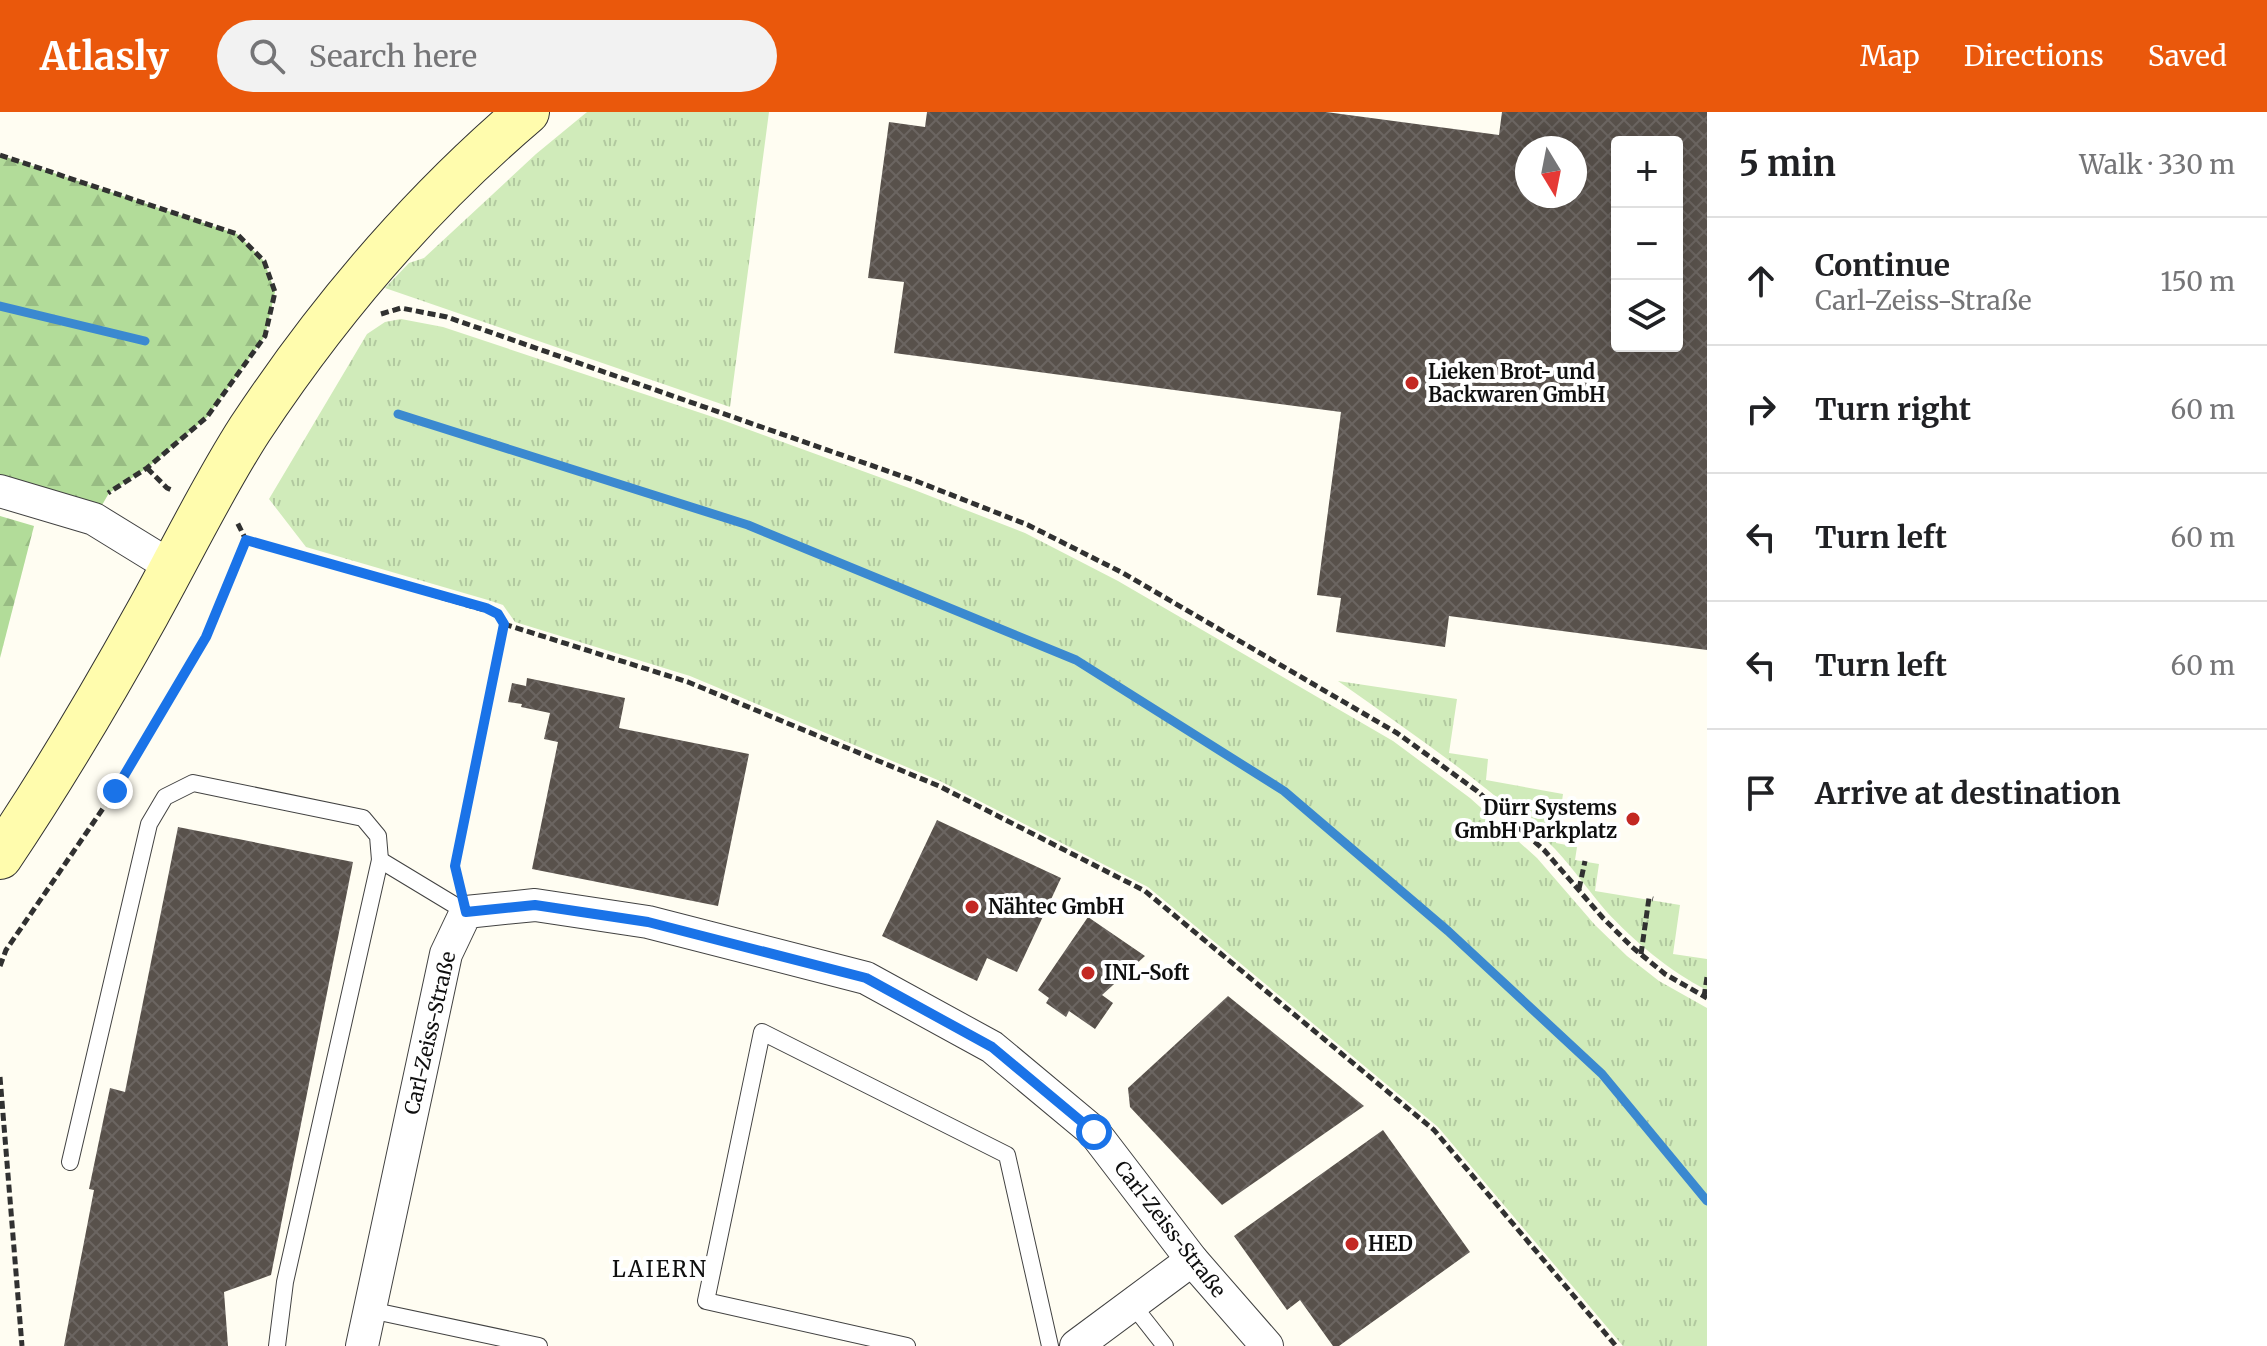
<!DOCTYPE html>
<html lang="en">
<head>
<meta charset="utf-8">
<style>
	body { margin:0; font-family:Merriweather,serif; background:#f2f2f2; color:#202124 }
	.controls { position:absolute; right:24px; top:24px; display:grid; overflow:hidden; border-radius:8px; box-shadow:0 4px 20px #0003 }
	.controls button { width:72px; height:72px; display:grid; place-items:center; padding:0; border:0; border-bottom:2px solid #e0e0e0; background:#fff; color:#202124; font:40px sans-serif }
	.compass { position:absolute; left:1515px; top:24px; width:72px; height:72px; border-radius:50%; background:#fff; box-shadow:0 4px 20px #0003; rotate:170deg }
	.stop { position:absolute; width:24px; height:24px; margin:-18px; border:6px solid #1a73e8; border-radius:50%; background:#fff }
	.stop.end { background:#1a73e8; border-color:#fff; box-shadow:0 2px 8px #0008 }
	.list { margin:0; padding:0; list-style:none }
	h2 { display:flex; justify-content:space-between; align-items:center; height:104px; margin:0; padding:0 32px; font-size:34px }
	h2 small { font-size:26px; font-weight:400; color:#757577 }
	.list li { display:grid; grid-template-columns:52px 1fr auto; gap:24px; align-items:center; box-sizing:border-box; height:128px; padding:0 32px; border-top:2px solid #e0e0e0 }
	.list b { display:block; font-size:30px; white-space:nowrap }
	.list p { margin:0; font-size:26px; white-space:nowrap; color:#757577 }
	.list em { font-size:26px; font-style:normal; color:#757577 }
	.icon { flex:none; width:44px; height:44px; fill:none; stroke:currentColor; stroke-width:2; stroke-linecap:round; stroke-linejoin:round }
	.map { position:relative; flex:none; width:1707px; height:1234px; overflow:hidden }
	header { display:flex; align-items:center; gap:48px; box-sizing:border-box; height:112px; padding:0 40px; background:#ea580c; color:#fff }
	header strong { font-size:38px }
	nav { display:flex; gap:44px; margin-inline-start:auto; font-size:28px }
	.search { width:560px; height:72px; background:#f2f2f2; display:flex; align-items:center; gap:20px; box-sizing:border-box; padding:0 28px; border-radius:44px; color:#757577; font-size:30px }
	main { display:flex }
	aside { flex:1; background:#fff }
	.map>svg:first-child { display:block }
	.grass { fill:url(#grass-tufts) }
	.forest { fill:url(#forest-firs) }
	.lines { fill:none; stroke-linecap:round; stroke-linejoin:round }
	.stream { stroke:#3b89d0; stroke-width:9 }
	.building { fill:url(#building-cross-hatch); fill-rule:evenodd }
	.service-casing { stroke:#424242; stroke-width:18 }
	.minor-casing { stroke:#424242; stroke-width:34 }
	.secondary-casing { stroke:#313131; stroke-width:46 }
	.path { stroke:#313131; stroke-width:5; stroke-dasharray:8 4; stroke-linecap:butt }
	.service { stroke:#fff; stroke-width:16 }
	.minor { stroke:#fff; stroke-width:32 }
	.secondary { stroke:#fffcad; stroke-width:44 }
	.route { stroke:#1a73e8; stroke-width:10 }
	.poi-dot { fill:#c32823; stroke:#fff; stroke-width:3 }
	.labels { text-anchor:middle; stroke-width:8; stroke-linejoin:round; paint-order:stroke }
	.poi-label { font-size:20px; font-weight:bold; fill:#0f0f0f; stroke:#fff; text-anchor:start }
	.street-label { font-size:20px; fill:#0f0f0f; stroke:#fff }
	.neighbourhood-label { font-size:22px; letter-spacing:2px; fill:#0f0f0f; stroke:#fff }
</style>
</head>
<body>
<header>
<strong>Atlasly</strong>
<div class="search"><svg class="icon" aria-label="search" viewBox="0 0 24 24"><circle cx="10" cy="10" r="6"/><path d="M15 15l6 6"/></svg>Search here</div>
<nav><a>Map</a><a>Directions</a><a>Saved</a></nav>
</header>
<main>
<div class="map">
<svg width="1707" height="1234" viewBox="0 0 1707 1234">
	<defs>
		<pattern id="grass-tufts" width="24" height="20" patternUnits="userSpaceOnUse" patternTransform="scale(2)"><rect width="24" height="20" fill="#d0ebba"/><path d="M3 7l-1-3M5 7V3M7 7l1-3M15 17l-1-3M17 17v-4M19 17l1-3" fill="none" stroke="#b1c89f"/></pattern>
		<pattern id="forest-firs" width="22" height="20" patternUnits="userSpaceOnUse" patternTransform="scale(2)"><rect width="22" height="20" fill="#b2dc99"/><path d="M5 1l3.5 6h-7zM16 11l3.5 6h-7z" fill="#98bc83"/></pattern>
		<pattern id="building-cross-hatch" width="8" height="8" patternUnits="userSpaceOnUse" patternTransform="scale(2)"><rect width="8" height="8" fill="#58514b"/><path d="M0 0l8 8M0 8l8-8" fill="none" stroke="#6b6561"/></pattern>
	</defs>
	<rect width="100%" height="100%" fill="#fffdf2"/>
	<!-- grass -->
	<g class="grass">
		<polygon points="587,0 769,0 730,295 385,176 409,151 424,146 536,42"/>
		<polygon points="401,207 443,215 725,309 912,377 1025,421 1118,469 1393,629 1470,686 1537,746 1595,813 1627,844 1659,869 1707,896 1707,1234 1623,1234 1438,1015 1148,775 940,669 690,564 515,510 503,493 488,488 306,435 269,387 367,222 385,210"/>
		<path d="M1338 569 1457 587 1449 641 1488 647 1486 668 1563 682 1556 731 1577 735 1575 748 1599 752 1595 779 1680 793 1673 842 1707 847V878C1670 860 1634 829 1606 799 1586 776 1569 750 1547 729 1483 669 1410 620 1338 569Z"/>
	</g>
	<!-- forest -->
	<g class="forest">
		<polygon points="0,43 237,122 264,149 275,180 265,224 207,305 147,356 109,381 94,407 0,379"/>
		<polygon points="0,404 34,414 0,546"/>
	</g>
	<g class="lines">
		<!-- stream -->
		<g class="stream">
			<polyline points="0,194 145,229"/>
			<polyline points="398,302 748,413 1076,548 1284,679 1448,819 1602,962 1707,1089"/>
		</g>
	</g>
	<!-- building -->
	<g class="building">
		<path d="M927 0H1326L1499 23 1502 0H1707V538L1449 504 1445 535 1336 520 1341 486 1317 483 1341 300 894 241 904 170 868 166 889 10 925 15ZM1617 30H1677V234H1617ZM1527 36H1575V84H1527Z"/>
		<polygon points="527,566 625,586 619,616 749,642 718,794 532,757 558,630 544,627 550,601 521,595 522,592 508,590 512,571 526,574"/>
		<polygon points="937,708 1061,766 1017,860 987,846 977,869 882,824"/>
		<polygon points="178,715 353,750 271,1163 224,1180 228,1234 64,1234 94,1078 89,1077 110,976 125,980"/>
		<polygon points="1088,805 1145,844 1102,883 1113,891 1095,917 1069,899 1066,905 1046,891 1049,886 1038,878"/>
		<polygon points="1228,884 1364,994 1222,1093 1130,995 1128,976"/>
		<polygon points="1383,1018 1470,1140 1339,1234 1333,1234 1300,1188 1287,1198 1234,1124"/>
	</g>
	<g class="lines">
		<!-- service casing -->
		<g class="service-casing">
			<g id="service">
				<polyline points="380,748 466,800"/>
				<polyline points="70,1050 149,712 165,685 193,671 363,706 378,724 380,748 285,1170 277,1234"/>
				<polyline points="1132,1192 1165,1234"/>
				<polyline points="370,1198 539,1234"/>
				<polyline points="907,1234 706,1189 762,920 1007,1043 1050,1234"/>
			</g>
		</g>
		<!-- minor casing -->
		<g class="minor-casing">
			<g id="minor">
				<polyline points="0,379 94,407 172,455"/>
				<polyline points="362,1234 446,842 466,800 535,793 648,810 866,866 992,935 1094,1020 1192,1148 1267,1234"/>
				<polyline points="1076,1234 1192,1148"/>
			</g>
		</g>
		<!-- secondary casing -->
		<g class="secondary-casing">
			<path id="secondary" d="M0 745C53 666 101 585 147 502 181 441 212 376 250 317 328 199 419 92 527 0"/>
		</g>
		<!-- path -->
		<g class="path">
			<polyline points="0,43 237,122 264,149 275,180 265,224 207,305 147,356 108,381"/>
			<polyline points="381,202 401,196 447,205 916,369 1028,413 1123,461 1397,621 1477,679 1544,738 1603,806 1632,835 1665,862 1707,886"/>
			<polyline points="147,356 167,376 174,379"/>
			<polyline points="246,428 498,502 504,512 455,754 458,767"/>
			<polyline points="504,512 688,570 939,674 1145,779 1434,1018 1616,1234"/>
			<polyline points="1579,777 1585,749"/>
			<polyline points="1641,842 1649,786 1653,787"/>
			<polyline points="0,854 6,838 115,679 206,525 246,428 237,410"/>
			<polyline points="1704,885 1707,865"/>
			<polyline points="0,965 22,1234"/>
		</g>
		<!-- service -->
		<use href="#service" class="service"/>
		<!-- minor -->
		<use href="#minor" class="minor"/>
		<!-- secondary -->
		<use href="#secondary" class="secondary"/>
	</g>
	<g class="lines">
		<!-- route -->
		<polyline class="route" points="115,679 206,525 246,428 486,496 498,502 504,512 455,754 466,800 535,793 648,810 866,866 992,935 1094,1020"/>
	</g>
	<!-- markers -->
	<g class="poi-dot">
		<circle cx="1412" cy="271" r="8"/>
		<circle cx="1633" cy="707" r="8"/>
		<circle cx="972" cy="795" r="8"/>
		<circle cx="1088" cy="861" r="8"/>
		<circle cx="1352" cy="1132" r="8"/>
	</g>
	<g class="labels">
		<!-- poi labels -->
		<g class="poi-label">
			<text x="1428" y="267">Lieken Brot- und<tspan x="1428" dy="23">Backwaren GmbH</tspan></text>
			<text x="1617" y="703" text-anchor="end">Dürr Systems<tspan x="1617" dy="23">GmbH Parkplatz</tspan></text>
			<text x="988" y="802">Nähtec GmbH</text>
			<text x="1104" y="868">INL-Soft</text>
			<text x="1368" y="1139">HED</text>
		</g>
		<!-- street labels -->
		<g class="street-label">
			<text transform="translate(430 921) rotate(-77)" y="7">Carl-Zeiss-Straße</text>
			<text transform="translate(1170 1117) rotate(52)" y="7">Carl-Zeiss-Straße</text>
		</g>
		<!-- neighbourhood labels -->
		<g class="neighbourhood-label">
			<text x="660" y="1165">LAIERN</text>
		</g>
	</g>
</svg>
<div class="controls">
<button>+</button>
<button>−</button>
<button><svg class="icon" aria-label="layers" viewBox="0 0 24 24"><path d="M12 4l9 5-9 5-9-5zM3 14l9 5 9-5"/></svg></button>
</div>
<svg class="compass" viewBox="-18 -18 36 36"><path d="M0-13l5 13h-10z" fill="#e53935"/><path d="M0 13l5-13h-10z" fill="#757577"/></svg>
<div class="stop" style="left:1094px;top:1020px"></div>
<div class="stop end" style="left:115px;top:679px"></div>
</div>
<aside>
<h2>5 min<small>Walk · 330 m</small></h2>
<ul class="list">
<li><svg class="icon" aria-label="ahead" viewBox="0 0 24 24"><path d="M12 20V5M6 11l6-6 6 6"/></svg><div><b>Continue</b><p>Carl-Zeiss-Straße</p></div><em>150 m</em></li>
<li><svg class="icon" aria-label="right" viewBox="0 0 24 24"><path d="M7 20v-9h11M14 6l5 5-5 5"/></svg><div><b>Turn right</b></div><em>60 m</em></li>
<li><svg class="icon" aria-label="left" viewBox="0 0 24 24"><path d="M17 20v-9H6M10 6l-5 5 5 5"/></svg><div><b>Turn left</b></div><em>60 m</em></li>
<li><svg class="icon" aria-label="left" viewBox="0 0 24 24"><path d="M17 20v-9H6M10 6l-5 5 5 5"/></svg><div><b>Turn left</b></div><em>60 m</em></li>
<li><svg class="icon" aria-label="arrive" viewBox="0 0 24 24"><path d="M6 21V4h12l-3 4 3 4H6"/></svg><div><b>Arrive at destination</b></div></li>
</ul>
</aside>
</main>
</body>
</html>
